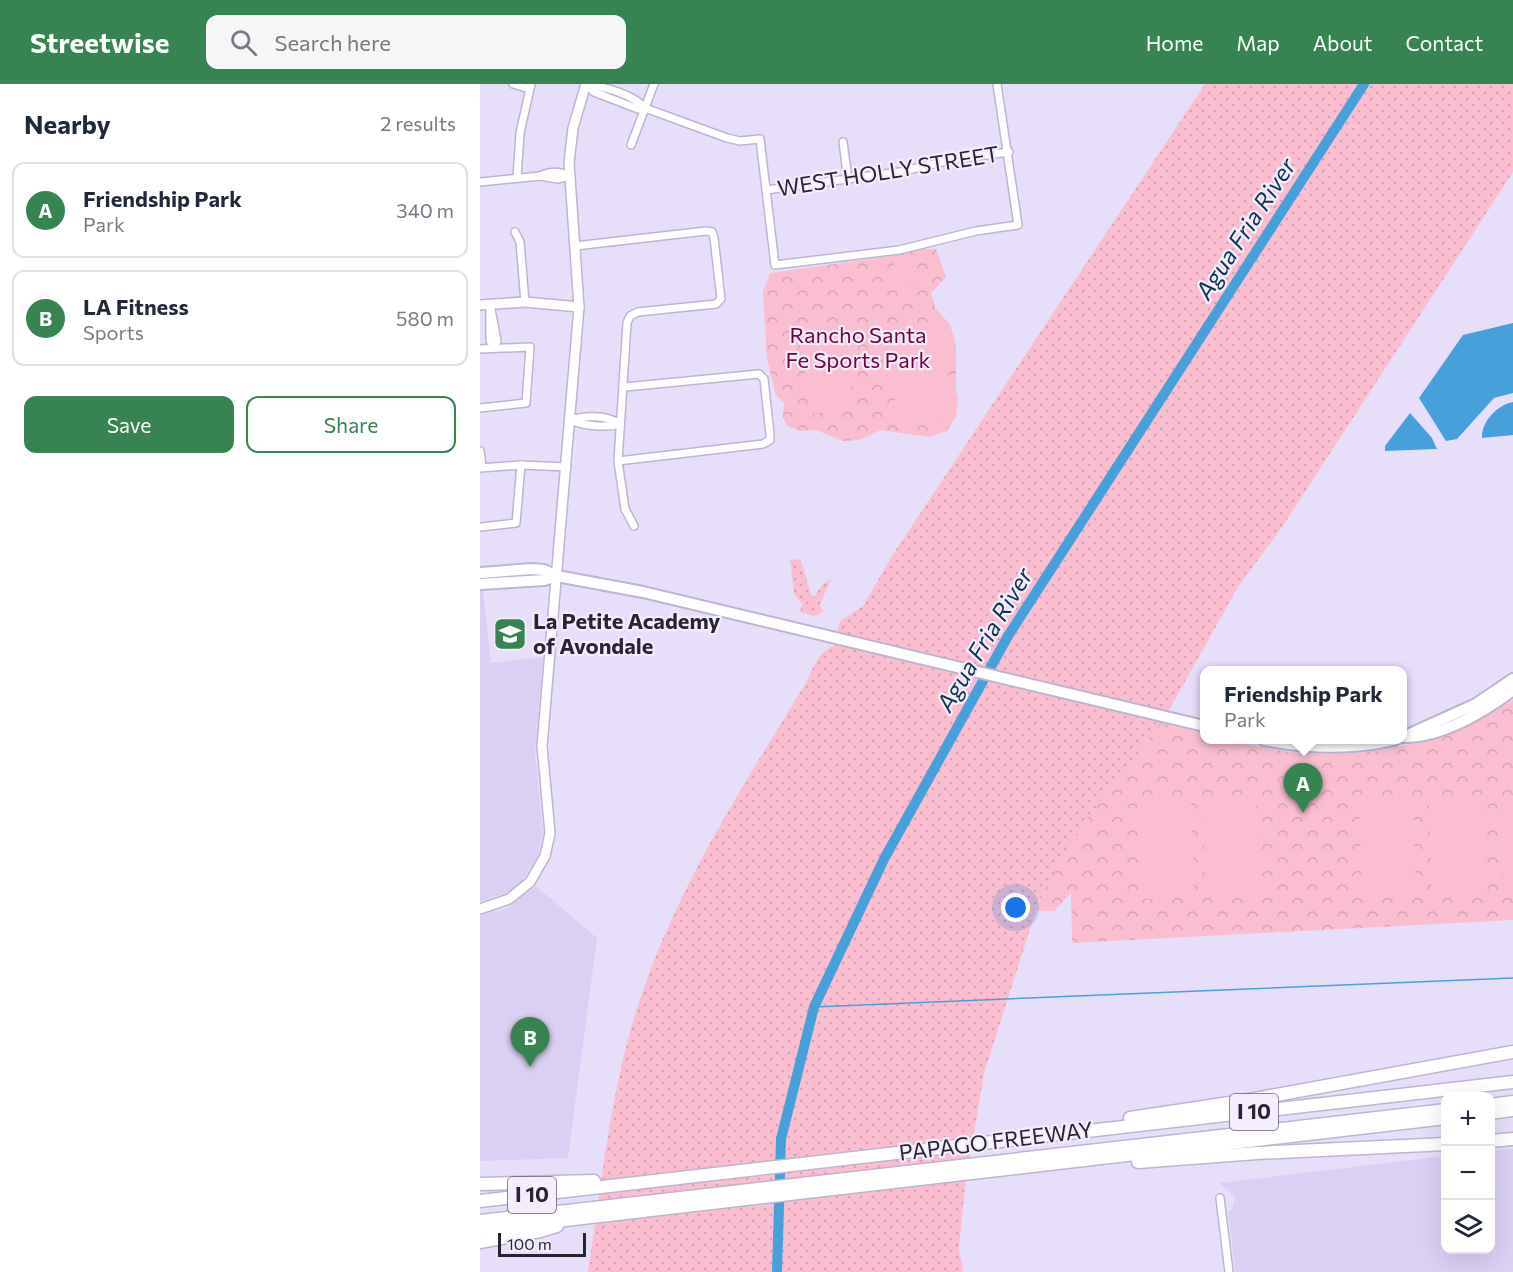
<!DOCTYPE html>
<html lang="en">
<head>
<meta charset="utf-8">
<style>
	body { margin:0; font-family:Commissioner,sans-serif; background:#f6f6f7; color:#1f2937 }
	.controls { position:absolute; right:18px; bottom:18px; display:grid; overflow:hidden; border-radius:12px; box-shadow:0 6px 24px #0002 }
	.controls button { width:54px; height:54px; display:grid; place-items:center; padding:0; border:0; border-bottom:2px solid #e0e1e3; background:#fff; color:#1f2937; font:30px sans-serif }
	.scale { position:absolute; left:18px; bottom:15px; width:88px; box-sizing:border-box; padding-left:6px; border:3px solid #292530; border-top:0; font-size:16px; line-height:21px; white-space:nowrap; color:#292530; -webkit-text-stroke:4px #f3edfe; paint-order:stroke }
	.you { position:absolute; left:536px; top:824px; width:21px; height:21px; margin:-15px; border:4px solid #fff; border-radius:50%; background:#1a73e8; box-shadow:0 0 0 9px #1a73e833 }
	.badge { display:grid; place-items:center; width:39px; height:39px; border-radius:50%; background:#378351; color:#fff; font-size:20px; font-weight:700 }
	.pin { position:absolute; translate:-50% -50px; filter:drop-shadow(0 2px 3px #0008) }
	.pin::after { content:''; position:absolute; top:32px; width:21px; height:18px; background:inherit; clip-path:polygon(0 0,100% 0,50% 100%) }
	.popup { position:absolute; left:720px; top:582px; width:207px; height:78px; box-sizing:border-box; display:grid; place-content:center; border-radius:12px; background:#fff; filter:drop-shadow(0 2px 4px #0005); font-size:20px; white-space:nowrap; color:#747a83 }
	.popup b { font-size:22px; color:#1f2937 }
	.popup::after { content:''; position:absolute; left:50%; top:100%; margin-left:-12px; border:12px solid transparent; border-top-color:#fff }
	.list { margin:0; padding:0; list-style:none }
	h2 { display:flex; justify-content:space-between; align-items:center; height:78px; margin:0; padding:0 24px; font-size:26px }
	h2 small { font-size:20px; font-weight:400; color:#747a83 }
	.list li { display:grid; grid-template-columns:39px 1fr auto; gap:18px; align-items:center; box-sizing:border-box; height:96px; margin:0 12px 12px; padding:0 12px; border:2px solid #e0e1e3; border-radius:12px }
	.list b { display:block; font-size:22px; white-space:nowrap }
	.list p { margin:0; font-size:20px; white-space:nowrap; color:#747a83 }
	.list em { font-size:20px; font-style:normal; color:#747a83 }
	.actions { display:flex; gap:12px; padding:18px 24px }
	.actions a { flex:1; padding:14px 0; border:2px solid #378351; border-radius:12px; text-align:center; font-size:21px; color:#378351 }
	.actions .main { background:#378351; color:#fff }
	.icon { flex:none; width:33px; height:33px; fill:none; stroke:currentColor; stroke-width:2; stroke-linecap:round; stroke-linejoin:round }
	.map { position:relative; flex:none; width:1033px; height:1188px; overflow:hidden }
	header { display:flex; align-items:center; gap:36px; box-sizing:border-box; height:84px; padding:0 30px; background:#378351; color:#fff }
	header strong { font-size:28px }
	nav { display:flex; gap:33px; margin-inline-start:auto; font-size:21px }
	.search { width:420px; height:54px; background:#f6f6f7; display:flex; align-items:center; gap:15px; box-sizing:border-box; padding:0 21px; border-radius:12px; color:#747a83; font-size:22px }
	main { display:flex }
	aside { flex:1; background:#fff }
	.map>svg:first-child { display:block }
	.built { fill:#dbd0f3 }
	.grass { fill:url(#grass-dots) }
	.park { fill:url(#park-crowns) }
	.pitch { fill:#fabed0 }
	.water { fill:#48a0da }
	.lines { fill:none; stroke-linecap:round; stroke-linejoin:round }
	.stream { stroke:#48a0da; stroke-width:1.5 }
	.river { stroke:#48a0da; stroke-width:10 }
	.street-casing { stroke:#bdb5d0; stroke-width:10 }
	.secondary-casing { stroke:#bdb5d0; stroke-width:12 }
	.primary-casing { stroke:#bdb5d0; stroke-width:14 }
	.highway-casing { stroke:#bdb5d0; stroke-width:15 }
	.street { stroke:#fff; stroke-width:7 }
	.secondary { stroke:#fff; stroke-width:9 }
	.primary { stroke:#fff; stroke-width:10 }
	.highway { stroke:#fff; stroke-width:12 }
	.labels { text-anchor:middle; stroke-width:4.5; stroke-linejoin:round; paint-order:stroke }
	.shield { fill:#f3edfe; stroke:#66616e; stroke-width:1.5 }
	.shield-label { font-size:21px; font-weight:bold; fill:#292530 }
	.street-label { font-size:22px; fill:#292530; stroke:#f3edfe }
	.park-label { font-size:22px; fill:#76003d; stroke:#f3edfe }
	.poi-label { font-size:22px; font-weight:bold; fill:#292530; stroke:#f3edfe; text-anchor:start }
	.water-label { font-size:24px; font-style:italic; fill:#0f354d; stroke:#f3edfe }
</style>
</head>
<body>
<header>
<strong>Streetwise</strong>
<div class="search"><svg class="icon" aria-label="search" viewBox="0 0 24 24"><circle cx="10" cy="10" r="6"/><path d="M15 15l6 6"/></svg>Search here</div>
<nav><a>Home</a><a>Map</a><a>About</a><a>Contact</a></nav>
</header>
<main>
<aside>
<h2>Nearby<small>2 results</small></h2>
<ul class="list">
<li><span class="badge">A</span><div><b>Friendship Park</b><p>Park</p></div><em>340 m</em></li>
<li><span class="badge">B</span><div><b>LA Fitness</b><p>Sports</p></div><em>580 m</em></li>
</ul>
<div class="actions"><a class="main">Save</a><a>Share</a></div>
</aside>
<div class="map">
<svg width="1033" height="1188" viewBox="0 0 1033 1188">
	<defs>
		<pattern id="grass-dots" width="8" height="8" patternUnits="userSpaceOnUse" patternTransform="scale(1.5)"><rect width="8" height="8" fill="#fabed0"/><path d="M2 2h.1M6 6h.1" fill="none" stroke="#d6a3b3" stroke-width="1.8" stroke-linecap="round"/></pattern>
		<pattern id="park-crowns" width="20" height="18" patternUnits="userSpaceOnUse" patternTransform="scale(1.5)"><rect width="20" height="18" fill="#fabed0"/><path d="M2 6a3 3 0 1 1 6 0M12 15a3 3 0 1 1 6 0" fill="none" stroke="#d6a3b3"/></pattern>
	</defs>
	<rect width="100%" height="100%" fill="#e7defa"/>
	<!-- built -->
	<g class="built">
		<polygon points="0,507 3,507 11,579 63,573 55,670 63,749 57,774 41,798 28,808 0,818"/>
		<polygon points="56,802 117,854 88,1074 0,1077 0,832 27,824"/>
		<polygon points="1033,1065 1033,1188 755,1188 748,1128 752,1125 755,1113 739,1099 965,1072 966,1166 1010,1166 1011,1067"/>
	</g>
	<!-- grass -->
	<g class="grass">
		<path d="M725 0H1033V88L802 443 758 503 685 633 591 760 559 817 504 989 485 1103 479 1164 483 1188H108C123 1091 132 990 166 898 206 788 267 696 327 597 334 582 339 568 354 561L360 537 383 522 412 472Z"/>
		<path d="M310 475 320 476C327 489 326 501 333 514L343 500 351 495 340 520 343 528 334 532 320 528 322 520 314 510Z"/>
	</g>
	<!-- park -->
	<g class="park">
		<polygon points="443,165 456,165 466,193 451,209 455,223 470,241 476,263 476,332 467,347 449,353 401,346 379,356 363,357 336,346 321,347 307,342 303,333 304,319 296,311 287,275 283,208 290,189 418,171"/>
		<path d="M1033 616V836L592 859 591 809 574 827H556C580 758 637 699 680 639L724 649V656C756 656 787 666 819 669 893 675 971 657 1033 616Z"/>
	</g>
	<!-- pitch -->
	<g class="pitch">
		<polygon points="428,178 429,182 436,181 438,196 431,197 431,201 417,203 416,199 408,200 406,185 414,184 414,179"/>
		<path d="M467 240C478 252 477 272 465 283L478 312 476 332 420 335 416 329 414 303H408L407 243Z"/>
		<polygon points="365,243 373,326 329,330 321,247"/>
		<polygon points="1033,712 1033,811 1024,811 1020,713"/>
		<polygon points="1003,713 1006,811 952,813 949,715"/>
		<polygon points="776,714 779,812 726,814 722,716"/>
		<polygon points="711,715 714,813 660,815 657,717"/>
		<polygon points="933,715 936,813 882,815 879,717"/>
	</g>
	<!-- water -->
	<g class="water">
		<polygon points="1033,239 1033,309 1014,314 977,355 966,357 939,314 983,251"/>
		<path d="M1033 318V351L1002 354C1001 338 1017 321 1033 318Z"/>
		<polygon points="930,329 952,354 957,365 905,367 905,362"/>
	</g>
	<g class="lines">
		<!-- stream -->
		<polyline class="stream" points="334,923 1033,894"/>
		<!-- river -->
		<polyline class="river" points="297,1188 301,1055 334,923 404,775 528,552 884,0"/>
		<!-- street casing -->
		<g class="street-casing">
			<g id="street">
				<polyline points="33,0 50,5"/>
				<path d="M106 0C124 3 152 10 165 24L247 54 260 57 280 55 295 181 419 166 496 147 538 141 517 0"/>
				<polyline points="106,0 114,8 158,25 165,24"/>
				<polyline points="363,58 368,96"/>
				<polyline points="151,61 174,0"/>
				<polyline points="60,92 78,95 89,92"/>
				<polyline points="37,94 40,49 51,0"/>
				<path d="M0 98 60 92C71 87 79 87 89 92"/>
				<polyline points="286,106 419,88 476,75 529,68"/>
				<polyline points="35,148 40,158 45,218"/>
				<polyline points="95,162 226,147 232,148 234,154 241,215 236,220 158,228 150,232 147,239 138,377 145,425 154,442"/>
				<polyline points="10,220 17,257 14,263"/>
				<polyline points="10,222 10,257 14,263"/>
				<polyline points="0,265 50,263 46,319 0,324"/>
				<path d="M90 336C105 331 127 331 140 340"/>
				<path d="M90 336C105 342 125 344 140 340"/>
				<polyline points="0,367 2,383"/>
				<polyline points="138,377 283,360 290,356 290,350 284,295 279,290 145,303"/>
				<polyline points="0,384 41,381 87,383"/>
				<polyline points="0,443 36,439 41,381"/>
				<polyline points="740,1114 749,1188"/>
			</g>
		</g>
		<!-- secondary casing -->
		<g class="secondary-casing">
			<g id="secondary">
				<polyline points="0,221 45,218 99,223"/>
				<polyline points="0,825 29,815 50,798 65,772 70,749 62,662 99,223 89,79 93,44 106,0"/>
			</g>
		</g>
		<!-- primary casing -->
		<g class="primary-casing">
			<g id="primary">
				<polyline points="0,489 52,485 64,486 77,492 163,508 724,642"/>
				<polyline points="0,500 64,496 77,492"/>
				<polyline points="923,653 996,620 1033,595"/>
				<path d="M925 653C962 653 1004 628 1033 606"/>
				<path d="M784 656C827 664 871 666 914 656"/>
			</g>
		</g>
		<!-- highway casing -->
		<g class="highway-casing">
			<g id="highway">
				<polyline points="1010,1021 1033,1018"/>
				<polyline points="1010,1029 1033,1026"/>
				<polyline points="650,1034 763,1017 1033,968"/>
				<polyline points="1010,1057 1033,1055"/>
				<polyline points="658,1078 777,1069 966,1060"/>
				<polyline points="0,1100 114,1097"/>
				<polyline points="0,1117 1033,998"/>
				<polyline points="0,1137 966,1026"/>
				<polyline points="0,1146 966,1034"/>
				<polyline points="0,1158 60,1147 77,1142"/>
			</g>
		</g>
		<!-- street -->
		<use href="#street" class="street"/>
		<!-- secondary -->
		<use href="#secondary" class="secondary"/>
		<!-- primary -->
		<use href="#primary" class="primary"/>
		<!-- highway -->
		<use href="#highway" class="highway"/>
	</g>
	<!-- icons -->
	<defs>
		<g id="school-square" transform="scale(1.725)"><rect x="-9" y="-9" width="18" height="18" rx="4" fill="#378351" stroke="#f3edfe"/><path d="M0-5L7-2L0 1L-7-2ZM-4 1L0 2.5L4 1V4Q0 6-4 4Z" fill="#fff"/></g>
	</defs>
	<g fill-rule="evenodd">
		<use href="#school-square" x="30" y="550"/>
	</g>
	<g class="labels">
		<!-- shield labels -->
		<g class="shield">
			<rect x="750" y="1010" width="48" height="36" rx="4.5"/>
			<rect x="28" y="1093" width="48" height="36" rx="4.5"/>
		</g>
		<g class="shield-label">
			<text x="774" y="1035">I 10</text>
			<text x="52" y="1118">I 10</text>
		</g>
		<!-- street labels -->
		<g class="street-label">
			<text transform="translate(408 87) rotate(-9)" y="8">WEST HOLLY STREET</text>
			<text transform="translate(516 1057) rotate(-7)" y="8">PAPAGO FREEWAY</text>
		</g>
		<!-- park labels -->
		<g class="park-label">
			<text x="378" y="259">Rancho Santa<tspan x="378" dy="25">Fe Sports Park</tspan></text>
		</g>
		<!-- poi labels -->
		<g class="poi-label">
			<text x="53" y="545">La Petite Academy<tspan x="53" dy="25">of Avondale</tspan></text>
		</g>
		<!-- water labels -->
		<g class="water-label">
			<text transform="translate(766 145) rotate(-57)" y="8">Agua Fria River</text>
			<text transform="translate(505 556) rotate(-59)" y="8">Agua Fria River</text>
		</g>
	</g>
</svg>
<div class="controls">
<button>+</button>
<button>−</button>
<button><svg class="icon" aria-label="layers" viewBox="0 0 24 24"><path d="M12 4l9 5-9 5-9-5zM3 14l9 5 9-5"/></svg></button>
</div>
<div class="scale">100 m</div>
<div class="you"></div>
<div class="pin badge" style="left:823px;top:729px">A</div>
<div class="popup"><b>Friendship Park</b>Park</div>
<div class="pin badge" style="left:50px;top:983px">B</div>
</div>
</main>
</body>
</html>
